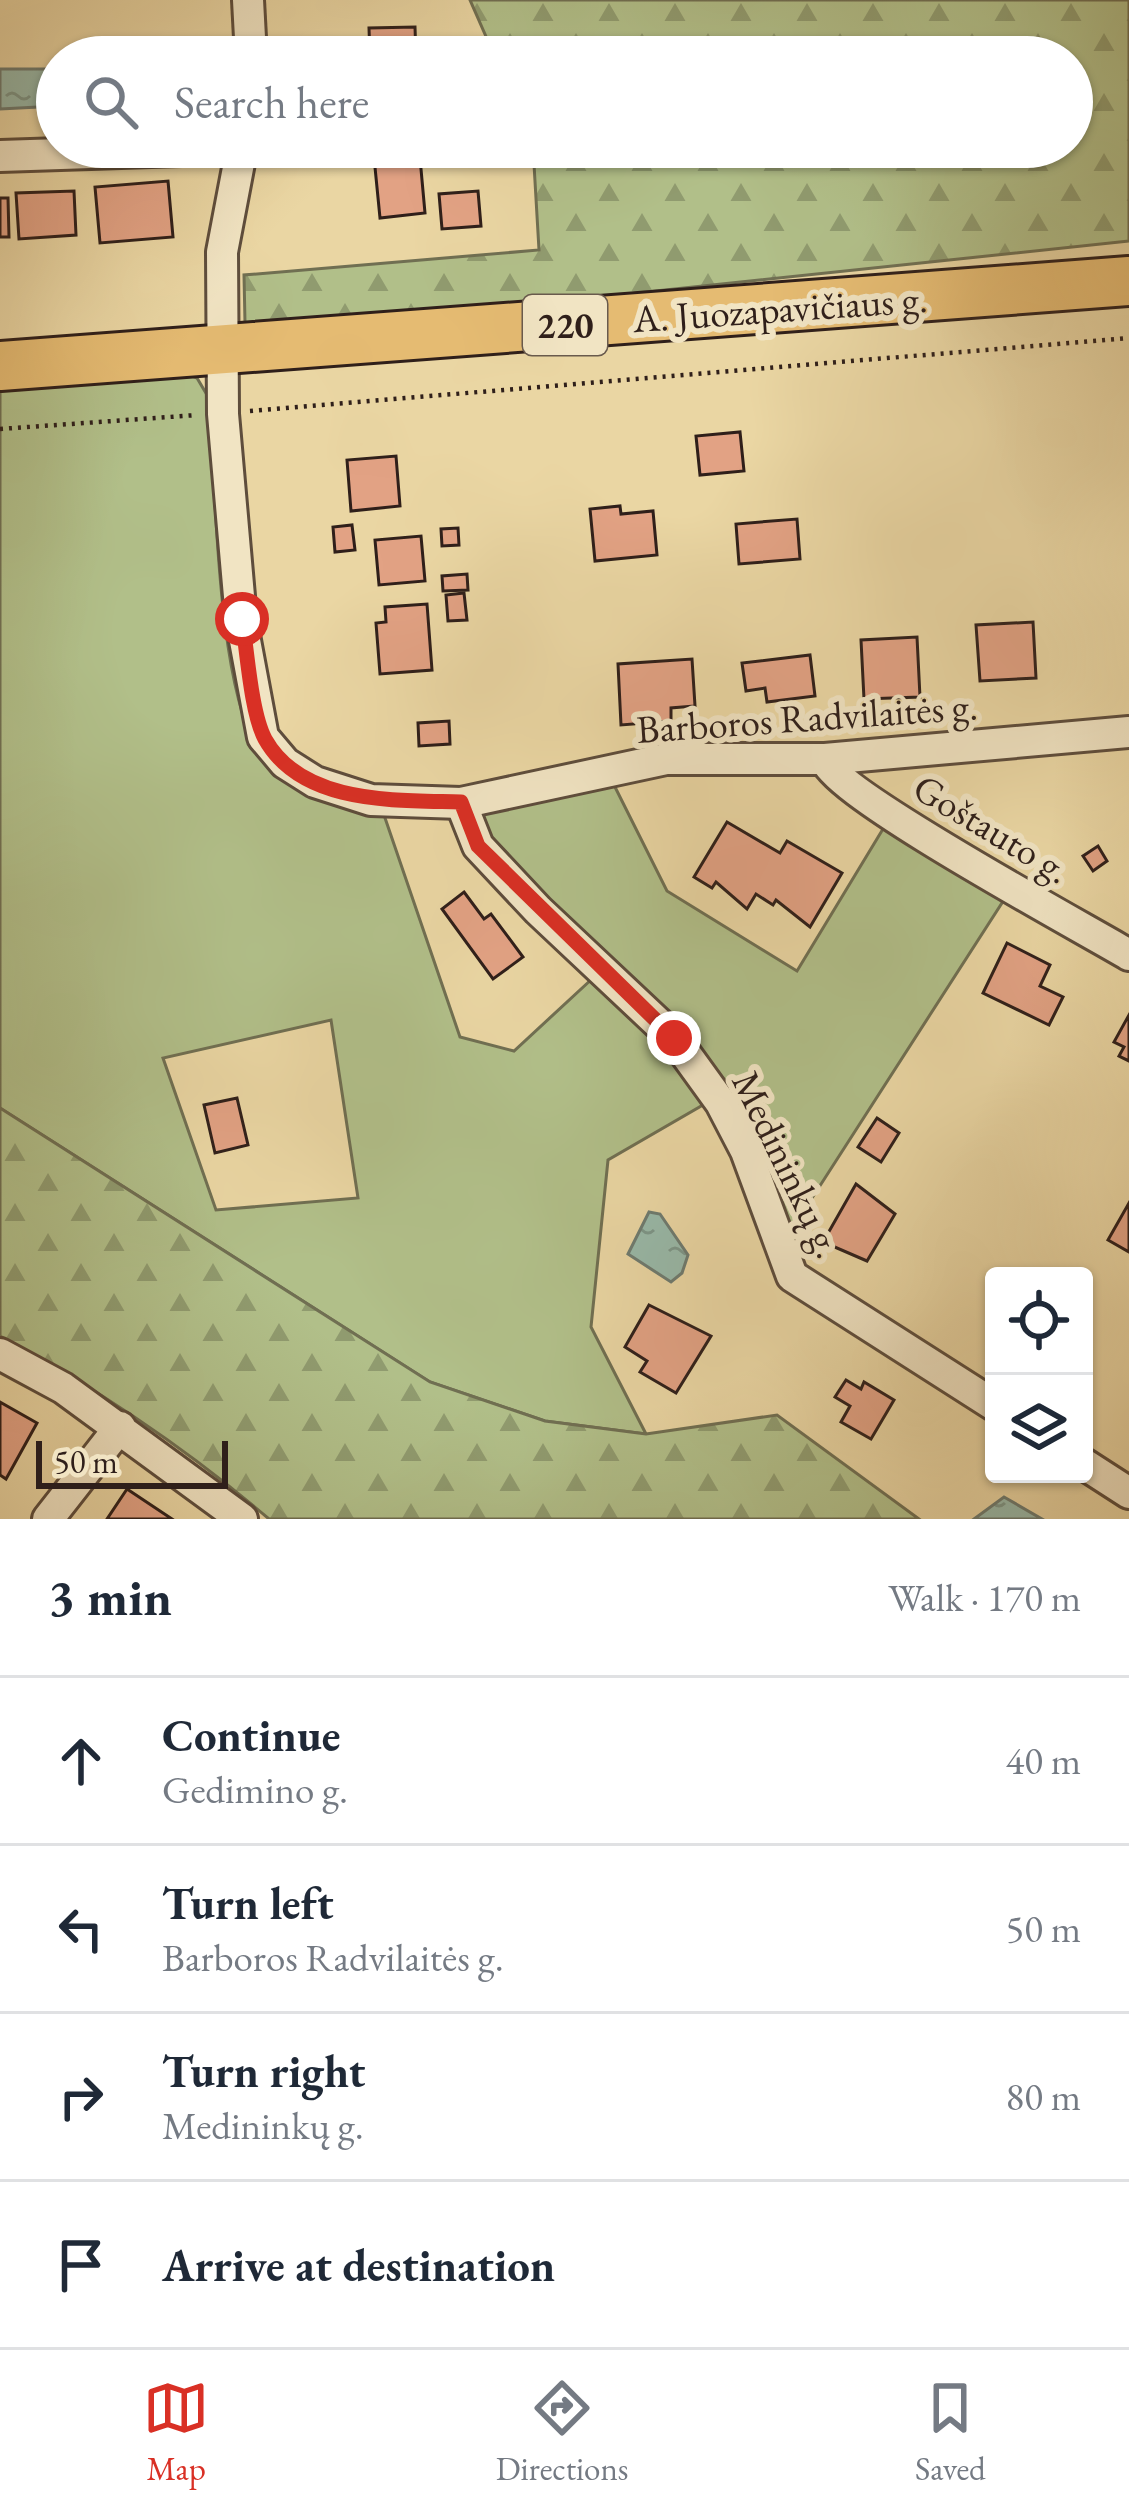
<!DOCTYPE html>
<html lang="en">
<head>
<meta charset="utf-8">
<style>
	body { margin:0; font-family:"EB Garamond",serif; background:#f2f2f3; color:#1f2937 }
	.controls { position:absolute; right:36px; bottom:36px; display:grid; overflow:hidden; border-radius:12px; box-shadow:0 3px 9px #0004 }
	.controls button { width:108px; height:108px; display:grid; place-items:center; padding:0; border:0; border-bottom:3px solid #e0e1e3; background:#fff; color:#1f2937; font:60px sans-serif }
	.scale { position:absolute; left:36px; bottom:30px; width:192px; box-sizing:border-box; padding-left:12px; border:6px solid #2f1f1a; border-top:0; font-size:33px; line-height:42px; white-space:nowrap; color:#2f1f1a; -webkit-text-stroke:9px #f1e4c3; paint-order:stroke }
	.stop { position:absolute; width:36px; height:36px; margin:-27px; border:9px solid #d93025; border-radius:50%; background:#fff }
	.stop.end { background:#d93025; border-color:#fff; box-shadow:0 3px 12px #0008 }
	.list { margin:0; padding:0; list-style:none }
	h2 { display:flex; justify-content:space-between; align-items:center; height:156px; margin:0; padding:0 48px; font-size:51px }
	h2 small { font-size:39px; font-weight:400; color:#747a83 }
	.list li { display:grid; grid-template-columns:78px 1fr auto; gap:36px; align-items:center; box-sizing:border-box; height:168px; padding:0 48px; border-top:3px solid #e0e1e3 }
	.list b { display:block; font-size:45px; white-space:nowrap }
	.list p { margin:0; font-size:39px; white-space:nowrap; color:#747a83 }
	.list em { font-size:39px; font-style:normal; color:#747a83 }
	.icon { flex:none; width:66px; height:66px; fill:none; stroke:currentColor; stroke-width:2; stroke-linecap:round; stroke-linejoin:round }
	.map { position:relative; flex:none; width:1129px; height:1519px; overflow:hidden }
	.search { position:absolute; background:#fff; box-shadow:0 3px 9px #0004; left:36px; right:36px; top:36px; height:132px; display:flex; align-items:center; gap:30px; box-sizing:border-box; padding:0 42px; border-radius:66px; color:#747a83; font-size:45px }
	.sheet { height:828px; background:#fff }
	nav { display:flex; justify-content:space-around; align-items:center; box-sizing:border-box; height:168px; border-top:3px solid #e0e1e3; background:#fff; font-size:33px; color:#747a83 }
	nav a { display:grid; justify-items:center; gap:6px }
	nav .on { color:#d93025 }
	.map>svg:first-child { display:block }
	.grass { fill:#b1bf89; stroke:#706f52; stroke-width:3; fill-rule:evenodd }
	.forest { fill:url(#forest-firs); stroke:#706f52; stroke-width:3 }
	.water { fill:url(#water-ripples); stroke:#6e7b70; stroke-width:3 }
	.building { fill:#e2a284; stroke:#2f1f1a; stroke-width:3 }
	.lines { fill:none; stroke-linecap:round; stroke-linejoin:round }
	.minor-casing { stroke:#5e4d3c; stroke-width:36 }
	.primary-casing { stroke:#2f1f1a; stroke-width:54 }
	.path { stroke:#2f1f1a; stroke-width:4.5; stroke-dasharray:3 6; stroke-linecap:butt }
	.minor { stroke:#f1e4c3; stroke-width:30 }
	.primary { stroke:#e5bb72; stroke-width:48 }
	.route { stroke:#d93025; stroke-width:15 }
	.labels { text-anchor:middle; stroke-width:12; stroke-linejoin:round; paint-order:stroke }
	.shield { fill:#f1e4c3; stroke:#695a4d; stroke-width:3 }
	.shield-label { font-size:36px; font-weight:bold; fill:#2f1f1a }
	.street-label { font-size:39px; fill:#2f1f1a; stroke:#f1e4c3 }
</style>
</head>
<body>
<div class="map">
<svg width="1129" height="1519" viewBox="0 0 1129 1519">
	<defs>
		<pattern id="forest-firs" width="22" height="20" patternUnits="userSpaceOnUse" patternTransform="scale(3)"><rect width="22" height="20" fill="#b1bf89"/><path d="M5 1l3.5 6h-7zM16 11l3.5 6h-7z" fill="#909b6f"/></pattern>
		<pattern id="water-ripples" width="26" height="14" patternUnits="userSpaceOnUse" patternTransform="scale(3)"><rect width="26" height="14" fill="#98b9a9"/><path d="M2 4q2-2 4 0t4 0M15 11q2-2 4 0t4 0" fill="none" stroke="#7c9689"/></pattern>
	</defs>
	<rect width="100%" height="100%" fill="#ead6a3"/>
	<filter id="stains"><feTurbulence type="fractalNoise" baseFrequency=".00167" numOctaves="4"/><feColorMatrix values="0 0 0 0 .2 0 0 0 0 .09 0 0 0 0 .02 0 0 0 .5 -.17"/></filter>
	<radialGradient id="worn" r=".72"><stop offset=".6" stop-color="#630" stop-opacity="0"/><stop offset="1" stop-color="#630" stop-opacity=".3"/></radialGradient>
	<!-- grass -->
	<g class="grass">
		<path d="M180 371 197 378 210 400C215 481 216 707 267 764 297 798 342 804 384 815L460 1037 514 1051 593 978 656 1037 708 1102 608 1160 591 1327 646 1434 545 1421 430 1382 0 1108V385ZM331 1020 358 1198 216 1210 163 1058Z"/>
		<polygon points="610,777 667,891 797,971 886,824 1009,892 787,1237 748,1129 506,859 477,814"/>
	</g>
	<!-- forest -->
	<g class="forest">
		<polygon points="470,0 1129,0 1129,241 561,301 245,323 244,275 539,250 533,147 1072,147 1072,57 495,57"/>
		<path d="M0 1108 430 1382 545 1421 646 1434 777 1415 919 1519H269C185 1447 98 1389 0 1336Z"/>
	</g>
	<!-- water -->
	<g class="water">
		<polygon points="0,69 57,69 57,106 0,109"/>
		<polygon points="649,1212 660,1214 688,1255 682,1273 671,1282 628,1254"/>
		<polygon points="1004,1497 1042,1519 974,1519"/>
	</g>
	<!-- building -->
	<g class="building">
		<polygon points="415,27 416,57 370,57 369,28"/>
		<polygon points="373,147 419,147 425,213 380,218"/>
		<polygon points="168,181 173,237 100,243 95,187"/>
		<polygon points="74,191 76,235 19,239 16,193"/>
		<polygon points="478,191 481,226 442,229 439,194"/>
		<polygon points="0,198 8,198 9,237 0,237"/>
		<polygon points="740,432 744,471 700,475 696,436"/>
		<polygon points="396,456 400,506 351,511 347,460"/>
		<polygon points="620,506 621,514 653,511 657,555 595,561 590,509"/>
		<polygon points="797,519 800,559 739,564 736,524"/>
		<polygon points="352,525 355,550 335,552 333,527"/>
		<polygon points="458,528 459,545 442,546 441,529"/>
		<polygon points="421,536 425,581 379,585 375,540"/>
		<polygon points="467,574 468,590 443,591 442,576"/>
		<polygon points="464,593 467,620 448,621 446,595"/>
		<polygon points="427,604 432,670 380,674 376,623 386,622 385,607"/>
		<polygon points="1033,622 1036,678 980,681 976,625"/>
		<polygon points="917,637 920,697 864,699 861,640"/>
		<polygon points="810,655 815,696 767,702 765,688 746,691 742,663"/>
		<polygon points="692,659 695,706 671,708 671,721 621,725 618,664"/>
		<polygon points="449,721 450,744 419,746 418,723"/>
		<polygon points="727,822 780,853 787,841 842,873 810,927 776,900 773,905 756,894 747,909 716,882 712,888 694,877"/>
		<polygon points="1098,846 1107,861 1093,871 1083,856"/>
		<polygon points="464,892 484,919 491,914 523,957 493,979 442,909"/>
		<polygon points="1007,943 1050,965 1040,986 1063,997 1049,1025 983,993"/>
		<polygon points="1129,1015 1129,1061 1119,1056 1124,1047 1114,1042"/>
		<polygon points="237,1098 248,1145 215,1153 204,1105"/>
		<polygon points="877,1118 899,1133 881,1162 858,1147"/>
		<polygon points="856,1184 895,1214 867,1261 823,1242"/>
		<polygon points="1129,1203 1129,1252 1108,1240"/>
		<polygon points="649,1305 711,1336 676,1393 640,1372 647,1361 625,1347"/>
		<polygon points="846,1380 861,1389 864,1382 894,1400 871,1439 841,1422 850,1406 835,1397"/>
		<polygon points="0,1402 37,1423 6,1479 0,1475"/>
		<polygon points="127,1489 172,1519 107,1519"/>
	</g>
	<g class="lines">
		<!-- minor casing -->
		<g class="minor-casing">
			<g id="minor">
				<polyline points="248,0 251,57"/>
				<polyline points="242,147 222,252 223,414 241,619 263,737 285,763 315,782 371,800 461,803 666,759 825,759 1129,732"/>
				<polyline points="0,156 242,148"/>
				<path d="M825 759C835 794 1082 927 1129 955"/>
				<polyline points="461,803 478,846 538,910 674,1038 721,1103 746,1151 792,1276 994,1405"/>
				<polyline points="0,1354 63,1388 242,1519"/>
				<polyline points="1084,1464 1129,1493"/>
				<polyline points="48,1519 120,1427"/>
			</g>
		</g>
		<!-- primary casing -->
		<g class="primary-casing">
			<polyline id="primary" points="0,366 1129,281"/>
		</g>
		<!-- path -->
		<g class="path">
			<polyline points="250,411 1129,338"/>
			<polyline points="0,429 197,415"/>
		</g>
		<!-- minor -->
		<use href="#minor" class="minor"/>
		<!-- primary -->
		<use href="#primary" class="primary"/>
	</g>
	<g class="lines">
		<!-- route -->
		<path class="route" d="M242 619C247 650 251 713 265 739 302 805 396 800 461 802L478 846 674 1038"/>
	</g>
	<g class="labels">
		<!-- shield labels -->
		<rect class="shield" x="523" y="295" width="84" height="60" rx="9"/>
		<g class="shield-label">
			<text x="565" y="338">220</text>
		</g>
		<!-- street labels -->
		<g class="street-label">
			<text transform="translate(780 308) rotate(-4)" y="14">A. Juozapavičiaus g.</text>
			<text transform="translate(807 717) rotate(-4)" y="14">Barboros Radvilaitės g.</text>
			<text transform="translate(992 828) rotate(31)" y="14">Goštauto g.</text>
			<text transform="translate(788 1164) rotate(64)" y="14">Medininkų g.</text>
		</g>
	</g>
	<rect width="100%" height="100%" filter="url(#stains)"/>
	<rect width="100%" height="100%" fill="url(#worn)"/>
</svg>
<div class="controls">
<button><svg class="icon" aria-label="locate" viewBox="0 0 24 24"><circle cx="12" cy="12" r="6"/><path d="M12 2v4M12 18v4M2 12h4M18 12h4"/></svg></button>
<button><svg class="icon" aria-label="layers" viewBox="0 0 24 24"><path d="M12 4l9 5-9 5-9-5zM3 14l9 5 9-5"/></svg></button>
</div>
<div class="scale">50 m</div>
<div class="stop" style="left:242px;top:619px"></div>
<div class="stop end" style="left:674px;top:1038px"></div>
<div class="search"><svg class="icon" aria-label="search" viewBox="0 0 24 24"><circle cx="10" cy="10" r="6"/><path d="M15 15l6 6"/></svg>Search here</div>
</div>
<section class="sheet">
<h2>3 min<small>Walk · 170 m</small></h2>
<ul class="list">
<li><svg class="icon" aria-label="ahead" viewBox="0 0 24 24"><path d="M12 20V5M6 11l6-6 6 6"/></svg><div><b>Continue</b><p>Gedimino g.</p></div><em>40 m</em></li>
<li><svg class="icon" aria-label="left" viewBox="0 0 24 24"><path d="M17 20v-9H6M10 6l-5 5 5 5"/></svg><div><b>Turn left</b><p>Barboros Radvilaitės g.</p></div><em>50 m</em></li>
<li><svg class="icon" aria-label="right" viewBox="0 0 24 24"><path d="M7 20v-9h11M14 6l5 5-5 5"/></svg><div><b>Turn right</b><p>Medininkų g.</p></div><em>80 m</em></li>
<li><svg class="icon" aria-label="arrive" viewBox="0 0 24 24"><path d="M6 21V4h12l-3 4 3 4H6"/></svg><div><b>Arrive at destination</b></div></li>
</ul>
</section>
<nav>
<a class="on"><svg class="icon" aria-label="map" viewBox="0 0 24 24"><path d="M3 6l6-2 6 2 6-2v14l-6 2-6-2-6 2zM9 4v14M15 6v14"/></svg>Map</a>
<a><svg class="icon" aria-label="directions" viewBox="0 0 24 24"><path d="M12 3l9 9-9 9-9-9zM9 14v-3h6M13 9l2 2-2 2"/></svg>Directions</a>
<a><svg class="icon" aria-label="saved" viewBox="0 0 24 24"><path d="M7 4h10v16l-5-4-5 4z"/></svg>Saved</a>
</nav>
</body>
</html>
